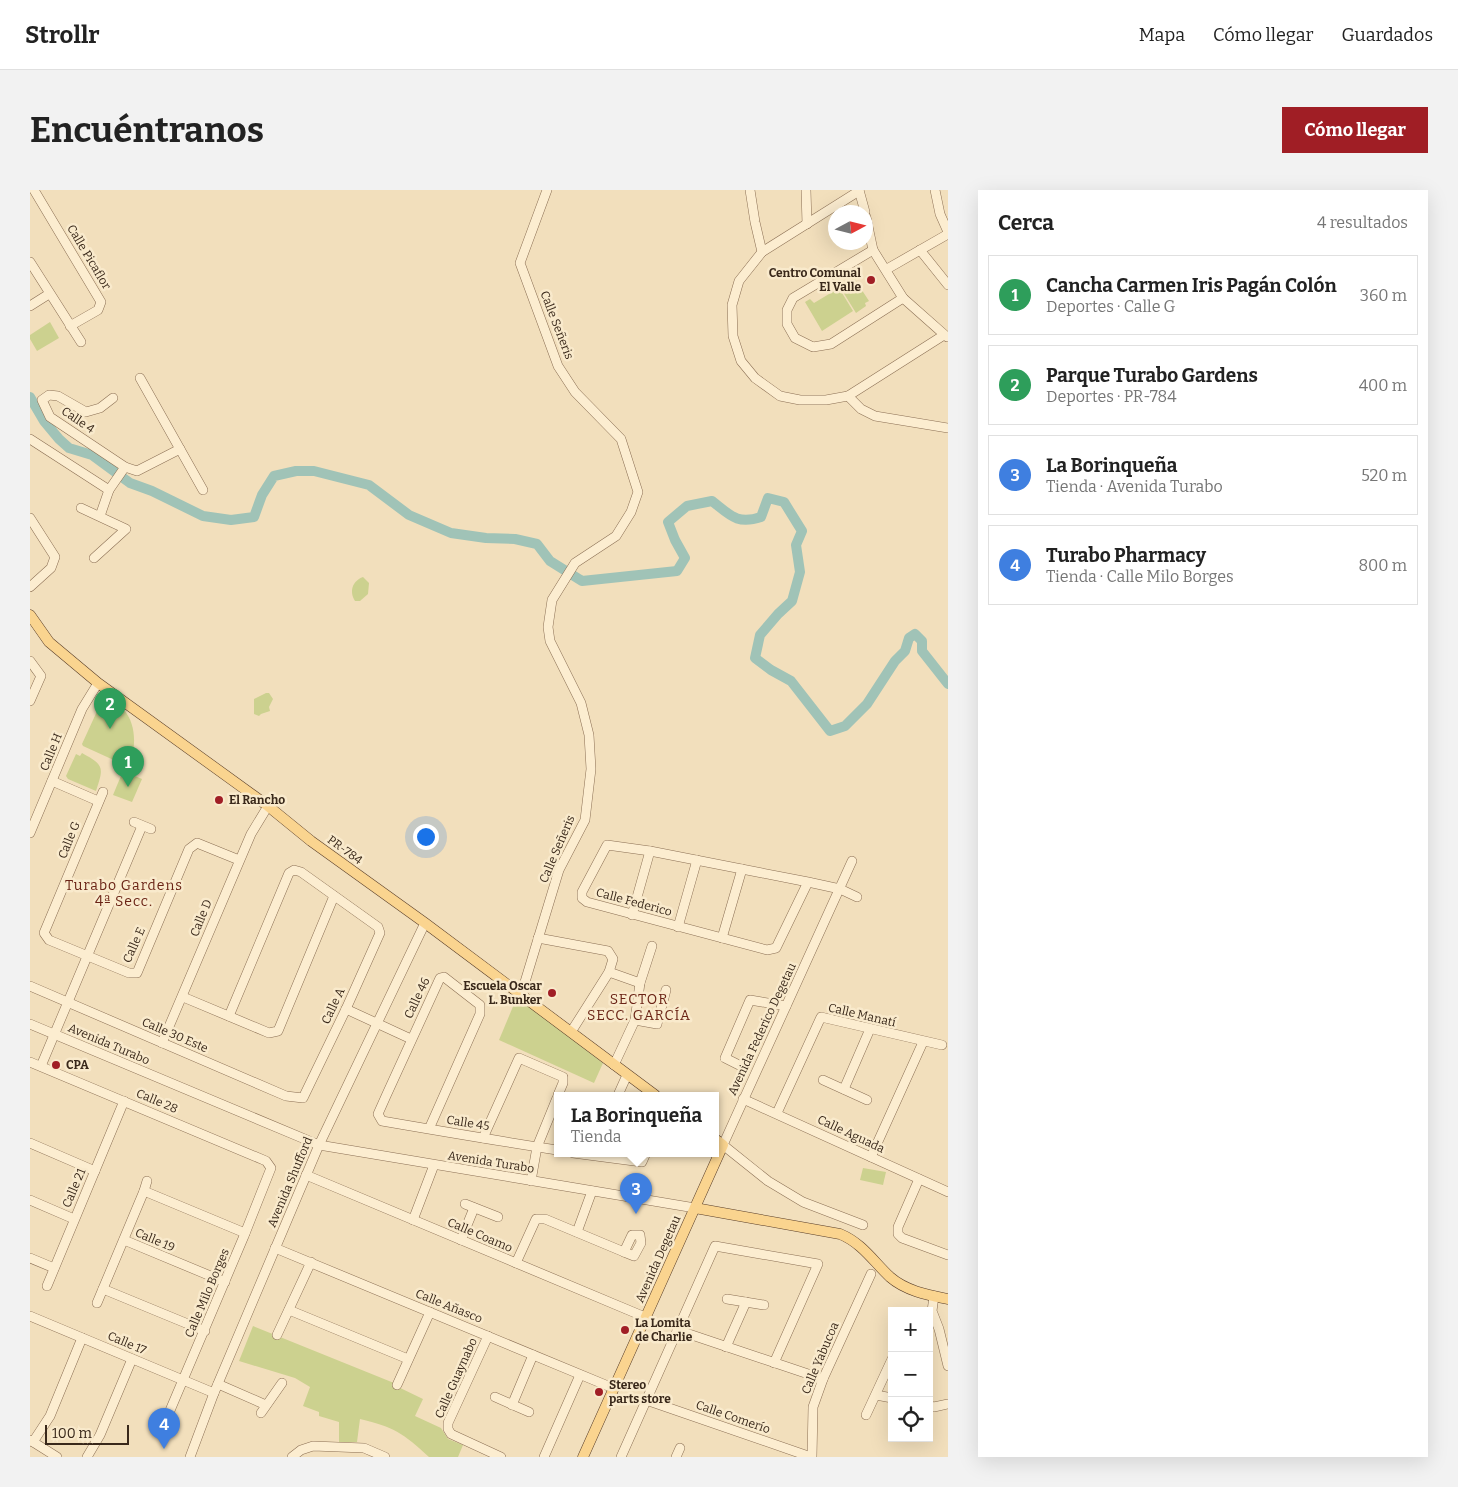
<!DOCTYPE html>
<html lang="es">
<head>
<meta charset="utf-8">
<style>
	body { margin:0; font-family:Bitter,serif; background:#f2f2f2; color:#222 }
	.controls { position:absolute; right:15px; bottom:15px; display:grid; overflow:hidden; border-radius:0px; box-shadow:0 5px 20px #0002 }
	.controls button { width:45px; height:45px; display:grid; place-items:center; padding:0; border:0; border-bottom:1px solid #e0e0e0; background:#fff; color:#222; font:25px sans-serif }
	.compass { position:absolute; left:798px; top:15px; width:45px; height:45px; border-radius:50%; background:#fff; box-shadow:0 5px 20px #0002; rotate:83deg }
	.scale { position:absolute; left:15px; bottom:12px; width:84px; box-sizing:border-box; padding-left:5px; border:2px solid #39281a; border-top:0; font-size:14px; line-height:18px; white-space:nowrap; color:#39281a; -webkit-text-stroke:4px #f9eacc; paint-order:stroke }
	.you { position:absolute; left:395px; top:646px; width:18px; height:18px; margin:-12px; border:4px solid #fff; border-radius:50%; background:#1a73e8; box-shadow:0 0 0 8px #1a73e833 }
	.badge { display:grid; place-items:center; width:32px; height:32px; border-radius:50%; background:#a01e25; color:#fff; font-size:16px; font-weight:700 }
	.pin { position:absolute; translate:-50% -41px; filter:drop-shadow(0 1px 2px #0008) }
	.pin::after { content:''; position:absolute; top:26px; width:18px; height:15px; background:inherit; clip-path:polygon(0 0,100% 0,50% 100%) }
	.popup { position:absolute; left:524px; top:902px; width:165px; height:65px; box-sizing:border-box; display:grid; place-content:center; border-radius:0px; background:#fff; filter:drop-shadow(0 1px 4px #0005); font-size:16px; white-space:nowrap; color:#767676 }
	.popup b { font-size:19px; color:#222 }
	.popup::after { content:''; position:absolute; left:50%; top:100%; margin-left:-10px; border:10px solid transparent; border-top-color:#fff }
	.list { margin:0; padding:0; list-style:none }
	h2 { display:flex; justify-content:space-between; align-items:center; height:65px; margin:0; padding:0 20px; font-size:21px }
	h2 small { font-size:16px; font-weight:400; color:#767676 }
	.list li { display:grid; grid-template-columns:32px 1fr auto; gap:15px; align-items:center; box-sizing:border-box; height:80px; margin:0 10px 10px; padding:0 10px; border:1px solid #e0e0e0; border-radius:0px }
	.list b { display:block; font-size:19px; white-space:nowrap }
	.list p { margin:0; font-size:16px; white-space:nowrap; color:#767676 }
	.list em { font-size:16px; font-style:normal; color:#767676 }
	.icon { flex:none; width:28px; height:28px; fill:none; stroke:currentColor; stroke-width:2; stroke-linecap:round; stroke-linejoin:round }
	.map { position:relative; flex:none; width:918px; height:1267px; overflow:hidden; border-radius:0px }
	header { display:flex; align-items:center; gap:30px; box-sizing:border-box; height:70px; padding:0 25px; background:#fff; border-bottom:1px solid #e0e0e0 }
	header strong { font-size:24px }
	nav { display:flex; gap:28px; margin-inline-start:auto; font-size:18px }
	.intro { display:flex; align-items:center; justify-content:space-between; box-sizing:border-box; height:120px; padding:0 30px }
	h1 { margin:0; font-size:35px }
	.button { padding:12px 22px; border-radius:0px; background:#a01e25; color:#fff; font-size:18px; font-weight:700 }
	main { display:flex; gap:30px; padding:0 30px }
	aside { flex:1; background:#fff; border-radius:0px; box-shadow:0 5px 20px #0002 }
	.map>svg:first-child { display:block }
	.green { fill:#ccd18f }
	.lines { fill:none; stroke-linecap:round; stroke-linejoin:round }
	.river { stroke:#a0c3b7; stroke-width:10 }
	.minor-casing { stroke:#8b6f54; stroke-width:10 }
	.major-casing { stroke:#583d29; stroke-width:11 }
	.minor { stroke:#fcedd0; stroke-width:9 }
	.major { stroke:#fad48f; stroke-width:10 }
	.poi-dot { fill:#a01e25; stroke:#f9eacc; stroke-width:2 }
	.labels { text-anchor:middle; stroke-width:5; stroke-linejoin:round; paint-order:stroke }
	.street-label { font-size:12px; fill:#39281a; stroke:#f9eacc }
	.poi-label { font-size:12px; font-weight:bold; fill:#39281a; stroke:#f9eacc; text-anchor:start }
	.neighbourhood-label { font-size:14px; letter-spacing:1px; fill:#6a2315; stroke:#f9eacc }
</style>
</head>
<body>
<header>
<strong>Strollr</strong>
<nav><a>Mapa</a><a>Cómo llegar</a><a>Guardados</a></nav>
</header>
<div class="intro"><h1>Encuéntranos</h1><a class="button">Cómo llegar</a></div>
<main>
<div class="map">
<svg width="918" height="1267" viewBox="0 0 918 1267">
	<rect width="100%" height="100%" fill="#f2dfbc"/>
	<!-- green -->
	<g class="green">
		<polygon points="824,88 839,111 835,113 836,116 826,123 810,97"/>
		<polygon points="809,98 823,121 792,141 775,112 780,109 784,113"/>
		<polygon points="20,132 29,148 7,161 0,149 0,145"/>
		<path d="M333 387 339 393 338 404 330 411H325C319 402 322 391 333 387Z"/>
		<polygon points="236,503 239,503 243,509 239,517 240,521 231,524 229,526 224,524 224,509"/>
		<path d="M74 506C81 510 89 514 94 520 107 535 106 559 99 577L53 556 52 554Z"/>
		<path d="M52 563C74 575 74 577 66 601L38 589 36 586 46 564 50 566Z"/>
		<polygon points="93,581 112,589 102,612 83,605"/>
		<polygon points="487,807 573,873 564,893 469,850"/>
		<polygon points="833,978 856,982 853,995 830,990"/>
		<path d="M223 1136 364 1193V1195L393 1209 385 1226 411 1238 418 1249 433 1255 428 1267H399C373 1243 364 1237 330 1229L327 1252H309V1232L289 1226V1222L273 1216 280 1197 265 1188 209 1171Z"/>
	</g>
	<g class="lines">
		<!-- river -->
		<path class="river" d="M0 207 14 231 29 249 39 258 62 265 100 293 122 301 173 326 201 330 224 327 232 305 244 286 266 281H284L339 295 379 325 421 343 456 348 485 349 507 354 520 371 552 391 647 381 655 368 645 350 638 332 657 316 682 311C700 325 707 335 731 327L738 308 754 312 772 341 766 355 770 382 762 411 748 424 730 445 725 468 741 480 761 491 800 541 815 536 837 514 865 471 875 461 879 448 885 444 892 451V461L918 494"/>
		<!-- minor casing -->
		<g class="minor-casing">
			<g id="minor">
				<polyline points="4,0 71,112 68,120 40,136"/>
				<polyline points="720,0 725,32 732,62"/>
				<polyline points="776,0 777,34"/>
				<polyline points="829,0 835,22"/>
				<polyline points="905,0 910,24 918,42"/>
				<polyline points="829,1 732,62 709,91 702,115 703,146 711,171 725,188 750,206 770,210 796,210 818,206 914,145"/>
				<polyline points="836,27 843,60 873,108 917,147"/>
				<polyline points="843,60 763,108 757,120 757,134 765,148 783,157 801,154 873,108"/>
				<polyline points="890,60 918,95"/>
				<polyline points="0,72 51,152"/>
				<polyline points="857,79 918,44"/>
				<polyline points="0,116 19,104"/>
				<polyline points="110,188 173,300"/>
				<polyline points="818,206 831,219 845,226 918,238"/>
				<polyline points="83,208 70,218 56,222 28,206 19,205 12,210 20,227 95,277 107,281 150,259"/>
				<polyline points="0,249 79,300"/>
				<polyline points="51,318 96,339 64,368"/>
				<polyline points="70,326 79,300 95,277"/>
				<polyline points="0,328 25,367 21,378 0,397"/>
				<polyline points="0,471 11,486 0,511"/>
				<polyline points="22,591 68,611"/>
				<polyline points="73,602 14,743 19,750 99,783 107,783 159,659 167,653 209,670"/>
				<polyline points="104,632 121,639"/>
				<polyline points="0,643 52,519 68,493"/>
				<polyline points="822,671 693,955 738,991 773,1012 833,1035"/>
				<polyline points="778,692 746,758 737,760 557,712 552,708 552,702 577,655 620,661 778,692 810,699 827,707"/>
				<polyline points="602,725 620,661"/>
				<polyline points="648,737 667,670"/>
				<polyline points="508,748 578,761 583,769 579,782 541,842"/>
				<polyline points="692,748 712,679"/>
				<polyline points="579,782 610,793"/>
				<polyline points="0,796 256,906 273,908 316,819 350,743 348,737 271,682 264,680 259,683 199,826"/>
				<polyline points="491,805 529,680 555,630 561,579 559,545 551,513 520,451 518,437 522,410 545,373 586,346 601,322 608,302 591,249 545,202 528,176 490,73 517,0"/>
				<polyline points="153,807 239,843 248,841 304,706"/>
				<polyline points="316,819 381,849"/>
				<polyline points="605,830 627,834 636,800"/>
				<polyline points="0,834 289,955 665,1018"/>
				<polyline points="132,853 221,644 238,616"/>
				<polyline points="0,872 236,971 241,978 214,1046 133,1237"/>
				<polyline points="584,875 605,830 610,793 622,756"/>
				<polyline points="11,876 112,636"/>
				<polyline points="715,878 695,868 720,810 756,816"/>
				<polyline points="793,890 837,910"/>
				<polyline points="814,899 840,839"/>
				<polyline points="588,905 597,885"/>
				<polyline points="713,909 918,1002"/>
				<polyline points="747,923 791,827 912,855"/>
				<path d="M399 939 450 824V815L414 787 410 788 356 906 348 924 352 931C410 941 469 951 527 960"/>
				<polyline points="453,948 489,868 533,887 533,893 528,905"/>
				<polyline points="0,953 65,981"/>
				<polyline points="543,963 612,972 616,963"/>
				<polyline points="841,967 893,852"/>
				<polyline points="276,985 615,1127"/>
				<polyline points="889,989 868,1037 868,1044 872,1048 918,1065"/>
				<polyline points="501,991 507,957 527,908"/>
				<polyline points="114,1001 215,1043"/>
				<polyline points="0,1010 44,1029"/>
				<polyline points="435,1014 468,1027"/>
				<polyline points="383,1030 404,975"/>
				<polyline points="547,1042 562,1001"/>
				<polygon points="602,1045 610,1045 611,1053 604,1066 594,1062"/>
				<polyline points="94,1050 195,1092"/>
				<polyline points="431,1050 444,1018"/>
				<polyline points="245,1058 583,1198"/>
				<polyline points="0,1068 24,1078"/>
				<polyline points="486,1073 506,1029 515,1029 594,1062"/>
				<polyline points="17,1096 94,911"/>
				<polyline points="73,1099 175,1141"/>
				<polyline points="904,1106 902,1121 909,1139 918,1176"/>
				<polyline points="697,1109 734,1115"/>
				<polyline points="67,1113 114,1001 117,991"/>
				<polyline points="259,1120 378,1169"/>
				<polyline points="0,1126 184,1203"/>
				<polyline points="647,1140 793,1189"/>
				<polyline points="247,1145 281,1072"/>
				<polyline points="458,1146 418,1233 418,1239 421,1244 471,1267"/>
				<polyline points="696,1157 716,1112"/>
				<polyline points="188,1194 236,1215"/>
				<polyline points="367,1195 400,1122"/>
				<polyline points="846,1205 862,1208"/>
				<polyline points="465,1207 499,1222"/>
				<polyline points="616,1210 781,1267"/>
				<polyline points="482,1215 503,1165"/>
				<polyline points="899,1216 904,1217 918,1214"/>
				<polyline points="231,1223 252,1193"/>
				<polyline points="836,1225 862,1169"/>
				<polyline points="0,1250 27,1267"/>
				<polyline points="3,1252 20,1226 52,1148"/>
				<polyline points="57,1267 70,1245 102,1169"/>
				<polyline points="160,1267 184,1203 289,955 395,733"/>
				<polyline points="262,1267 271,1260 283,1256 334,1258 355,1267"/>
				<polyline points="514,1267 550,1185"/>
				<polyline points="591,1267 685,1056 788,1074 744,1173"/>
				<polyline points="646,1267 650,1258"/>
				<polyline points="782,1267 783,1217 793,1189 841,1084"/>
			</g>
		</g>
		<!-- major casing -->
		<g class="major-casing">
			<g id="major">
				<polyline points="0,425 19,452 68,493 238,616 281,651 395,733 625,905"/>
				<path d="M665 1018 810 1044C832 1053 843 1071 860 1087 876 1101 898 1105 918 1109"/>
				<polyline points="553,1267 693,955 685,949"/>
			</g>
		</g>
		<!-- minor -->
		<use href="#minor" class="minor"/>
		<!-- major -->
		<use href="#major" class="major"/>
	</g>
	<!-- markers -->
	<g class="poi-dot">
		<circle cx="841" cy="90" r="5"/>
		<circle cx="189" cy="610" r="5"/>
		<circle cx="522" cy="803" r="5"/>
		<circle cx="26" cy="875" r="5"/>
		<circle cx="595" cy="1140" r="5"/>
		<circle cx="569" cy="1202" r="5"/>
	</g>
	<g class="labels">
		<!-- street labels -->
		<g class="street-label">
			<text transform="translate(59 67) rotate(59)" y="4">Calle Picaflor</text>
			<text transform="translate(527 135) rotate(69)" y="4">Calle Señeris</text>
			<text transform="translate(48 230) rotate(34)" y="4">Calle 4</text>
			<text transform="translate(21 562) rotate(-68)" y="4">Calle H</text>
			<text transform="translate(39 650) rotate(-68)" y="4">Calle G</text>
			<text transform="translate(527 659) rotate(-67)" y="4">Calle Señeris</text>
			<text transform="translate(315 660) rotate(36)" y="4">PR-784</text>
			<text transform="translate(604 712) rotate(15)" y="4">Calle Federico</text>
			<text transform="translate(171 728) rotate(-68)" y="4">Calle D</text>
			<text transform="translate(104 755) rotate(-66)" y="4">Calle E</text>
			<text transform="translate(387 808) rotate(-65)" y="4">Calle 46</text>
			<text transform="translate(303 816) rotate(-65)" y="4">Calle A</text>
			<text transform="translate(832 825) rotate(13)" y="4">Calle Manatí</text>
			<text transform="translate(732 839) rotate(-65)" y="4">Avenida Federico Degetau</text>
			<text transform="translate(145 845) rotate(23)" y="4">Calle 30 Este</text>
			<text transform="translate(79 854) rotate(23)" y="4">Avenida Turabo</text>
			<text transform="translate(127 911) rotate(23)" y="4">Calle 28</text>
			<text transform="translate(438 933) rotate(9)" y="4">Calle 45</text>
			<text transform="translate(821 944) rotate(25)" y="4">Calle Aguada</text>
			<text transform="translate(461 972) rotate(9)" y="4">Avenida Turabo</text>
			<text transform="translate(260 992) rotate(-67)" y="4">Avenida Shufford</text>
			<text transform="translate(44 998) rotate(-67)" y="4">Calle 21</text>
			<text transform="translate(450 1045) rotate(23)" y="4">Calle Coamo</text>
			<text transform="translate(125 1050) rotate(23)" y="4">Calle 19</text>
			<text transform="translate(628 1069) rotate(-66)" y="4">Avenida Degetau</text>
			<text transform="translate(177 1103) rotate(-67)" y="4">Calle Milo Borges</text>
			<text transform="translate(419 1116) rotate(22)" y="4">Calle Añasco</text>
			<text transform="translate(97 1153) rotate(23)" y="4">Calle 17</text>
			<text transform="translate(790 1168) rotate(-67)" y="4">Calle Yabucoa</text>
			<text transform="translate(426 1188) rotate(-66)" y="4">Calle Guaynabo</text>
			<text transform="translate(703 1227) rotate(19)" y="4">Calle Comerío</text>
		</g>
		<!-- poi labels -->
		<g class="poi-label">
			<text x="831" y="87" text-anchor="end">Centro Comunal<tspan x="831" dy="14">El Valle</tspan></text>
			<text x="199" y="614">El Rancho</text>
			<text x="512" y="800" text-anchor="end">Escuela Oscar<tspan x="512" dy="14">L. Bunker</tspan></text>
			<text x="36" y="879">CPA</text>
			<text x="605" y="1137">La Lomita<tspan x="605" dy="14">de Charlie</tspan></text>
			<text x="579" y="1199">Stereo<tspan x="579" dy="14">parts store</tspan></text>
		</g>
		<!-- neighbourhood labels -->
		<g class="neighbourhood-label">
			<text x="94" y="700">Turabo Gardens<tspan x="94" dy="16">4ª Secc.</tspan></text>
			<text x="609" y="814">SECTOR<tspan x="609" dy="16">SECC. GARCÍA</tspan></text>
		</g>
	</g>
</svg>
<div class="controls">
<button>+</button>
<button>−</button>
<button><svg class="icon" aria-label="locate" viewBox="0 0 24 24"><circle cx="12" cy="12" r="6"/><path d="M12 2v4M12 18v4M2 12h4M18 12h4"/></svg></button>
</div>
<svg class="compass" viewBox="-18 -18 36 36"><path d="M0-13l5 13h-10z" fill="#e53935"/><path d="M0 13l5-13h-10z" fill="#767676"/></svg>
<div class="scale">100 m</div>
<div class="you"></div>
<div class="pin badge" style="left:98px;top:597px;background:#2e9e5b">1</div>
<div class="pin badge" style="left:80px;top:539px;background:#2e9e5b">2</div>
<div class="pin badge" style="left:606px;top:1024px;background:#3f7fe0">3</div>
<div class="popup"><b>La Borinqueña</b>Tienda</div>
<div class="pin badge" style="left:134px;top:1259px;background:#3f7fe0">4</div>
</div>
<aside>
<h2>Cerca<small>4 resultados</small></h2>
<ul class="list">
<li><span class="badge" style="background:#2e9e5b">1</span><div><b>Cancha Carmen Iris Pagán Colón</b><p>Deportes · Calle G</p></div><em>360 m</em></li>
<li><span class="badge" style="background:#2e9e5b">2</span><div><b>Parque Turabo Gardens</b><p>Deportes · PR-784</p></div><em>400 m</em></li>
<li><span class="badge" style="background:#3f7fe0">3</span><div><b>La Borinqueña</b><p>Tienda · Avenida Turabo</p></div><em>520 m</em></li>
<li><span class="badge" style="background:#3f7fe0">4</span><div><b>Turabo Pharmacy</b><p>Tienda · Calle Milo Borges</p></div><em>800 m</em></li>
</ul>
</aside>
</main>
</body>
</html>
